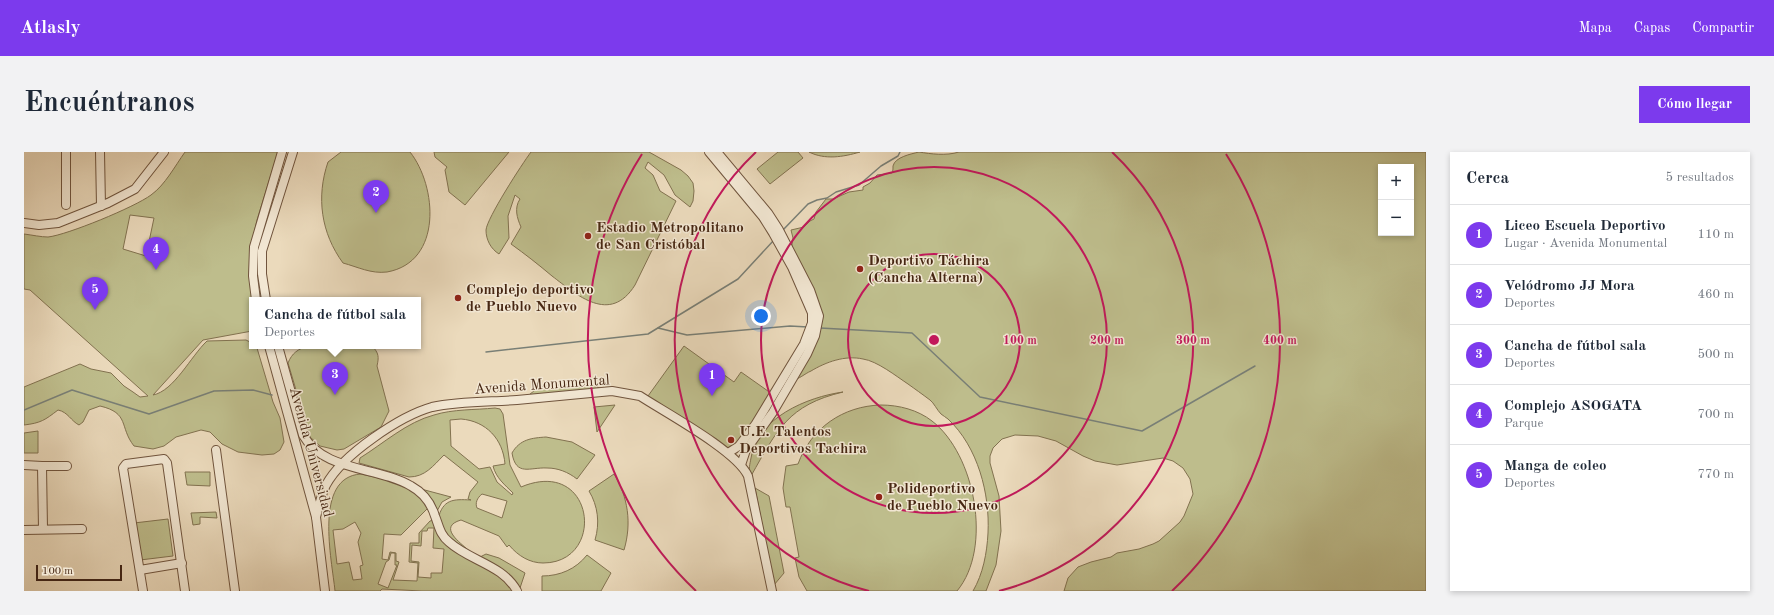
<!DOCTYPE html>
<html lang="es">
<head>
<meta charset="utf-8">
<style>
	body { margin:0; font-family:"Old Standard TT",serif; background:#f2f2f3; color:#1f2937 }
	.controls { position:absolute; right:12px; top:12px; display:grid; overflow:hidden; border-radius:0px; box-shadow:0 2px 6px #0003 }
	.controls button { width:36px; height:36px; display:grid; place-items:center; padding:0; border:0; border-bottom:1px solid #e0e1e3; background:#fff; color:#1f2937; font:20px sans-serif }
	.scale { position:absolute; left:12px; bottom:10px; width:86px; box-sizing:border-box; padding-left:4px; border:2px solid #472713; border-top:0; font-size:11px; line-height:14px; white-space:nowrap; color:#472713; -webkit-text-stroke:3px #f2e7d3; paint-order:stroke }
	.you { position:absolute; left:737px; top:164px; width:14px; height:14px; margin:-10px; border:3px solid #fff; border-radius:50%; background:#1a73e8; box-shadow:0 0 0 6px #1a73e833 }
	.badge { display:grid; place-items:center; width:26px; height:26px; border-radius:50%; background:#7c3aed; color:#fff; font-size:13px; font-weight:700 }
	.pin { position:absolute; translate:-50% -33px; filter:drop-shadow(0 1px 2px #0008) }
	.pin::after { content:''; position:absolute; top:21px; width:14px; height:12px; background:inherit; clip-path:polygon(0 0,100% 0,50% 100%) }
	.popup { position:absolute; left:225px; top:145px; width:172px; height:52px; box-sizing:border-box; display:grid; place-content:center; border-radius:0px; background:#fff; filter:drop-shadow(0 1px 3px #0005); font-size:13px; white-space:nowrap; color:#747a83 }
	.popup b { font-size:15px; color:#1f2937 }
	.popup::after { content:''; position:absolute; left:50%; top:100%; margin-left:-8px; border:8px solid transparent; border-top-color:#fff }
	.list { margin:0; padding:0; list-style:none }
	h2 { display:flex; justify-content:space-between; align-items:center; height:52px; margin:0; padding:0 16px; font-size:17px }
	h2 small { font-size:13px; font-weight:400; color:#747a83 }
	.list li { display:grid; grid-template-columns:26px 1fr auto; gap:12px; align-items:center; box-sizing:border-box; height:60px; padding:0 16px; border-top:1px solid #e0e1e3 }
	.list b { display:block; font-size:15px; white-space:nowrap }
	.list p { margin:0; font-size:13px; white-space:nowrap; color:#747a83 }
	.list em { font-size:13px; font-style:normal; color:#747a83 }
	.map { position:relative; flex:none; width:1402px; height:439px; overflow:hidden; border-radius:0px }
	header { display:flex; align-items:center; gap:24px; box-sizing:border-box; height:56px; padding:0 20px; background:#7c3aed; color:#fff }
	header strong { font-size:19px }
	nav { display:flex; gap:22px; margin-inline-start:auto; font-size:14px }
	.intro { display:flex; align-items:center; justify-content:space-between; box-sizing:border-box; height:96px; padding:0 24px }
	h1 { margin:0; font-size:28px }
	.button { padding:10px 18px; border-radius:0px; background:#7c3aed; color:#fff; font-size:14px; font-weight:700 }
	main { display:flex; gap:24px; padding:0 24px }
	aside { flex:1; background:#fff; border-radius:0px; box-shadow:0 2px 6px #0003 }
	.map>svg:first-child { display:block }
	.green { fill:#bebd8c; stroke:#827250; fill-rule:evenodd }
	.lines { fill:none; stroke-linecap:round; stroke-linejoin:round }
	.stream { stroke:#797f76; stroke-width:1.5 }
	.minor-casing { stroke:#70543d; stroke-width:10 }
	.minor { stroke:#f2e7d3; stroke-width:8 }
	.ring { fill:none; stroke:#c2185b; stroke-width:2 }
	.poi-dot { fill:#8f2418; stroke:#f2e7d3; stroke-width:1.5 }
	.labels { text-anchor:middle; stroke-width:3; stroke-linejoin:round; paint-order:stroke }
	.poi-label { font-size:15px; font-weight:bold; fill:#472713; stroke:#f2e7d3; text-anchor:start }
	.street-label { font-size:15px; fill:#472713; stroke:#f2e7d3 }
	.centre { fill:#c2185b; stroke:#f2e7d3; stroke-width:2 }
	.ring-label { font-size:12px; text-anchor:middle; font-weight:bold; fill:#c2185b; stroke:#f2e7d3; stroke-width:3; stroke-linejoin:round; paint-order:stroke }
</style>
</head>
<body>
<header>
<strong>Atlasly</strong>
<nav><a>Mapa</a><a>Capas</a><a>Compartir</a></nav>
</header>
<div class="intro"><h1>Encuéntranos</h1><a class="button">Cómo llegar</a></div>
<main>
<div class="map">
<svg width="1402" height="439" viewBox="0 0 1402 439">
	<rect width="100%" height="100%" fill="#ebdabc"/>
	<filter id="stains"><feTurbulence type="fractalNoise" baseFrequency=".005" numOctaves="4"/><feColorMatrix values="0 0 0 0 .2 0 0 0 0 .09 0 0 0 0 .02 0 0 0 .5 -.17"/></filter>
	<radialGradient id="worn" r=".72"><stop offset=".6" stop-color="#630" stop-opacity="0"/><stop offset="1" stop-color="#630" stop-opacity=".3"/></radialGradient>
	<!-- green -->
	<g class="green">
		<path d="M161 0H254L233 68 227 95 228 179 179 188 129 243C150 239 167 204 183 189L222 188 228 191V194L233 196 249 250 256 266 260 290 256 298 250 302 238 303 214 300 198 292 186 280 177 278 152 285 140 294 129 297 110 294C95 275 106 261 76 254L65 258 59 270 55 273C47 269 44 260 34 258 21 268 17 271 0 273V235L56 212 67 217 87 221 100 234 109 240 116 245 124 244 6 138 0 137V82C8 83 17 85 24 85 43 83 111 55 127 43 141 33 151 14 161 0ZM106 63 130 66 122 104 99 97Z"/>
		<path d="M317 0H386C413 34 419 110 363 120 347 122 334 115 319 111 297 81 292 45 304 10Z"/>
		<polygon points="410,0 485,0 441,53 425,40 421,18 423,15 411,5"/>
		<path d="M507 0H625L657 18 664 24 669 31 670 39 669 49 666 55 651 43 640 23 624 10 621 16 629 23 636 39 652 49 611 133C586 173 553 143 528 124 515 113 501 102 487 92L497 75C493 66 490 56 496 47L491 43 484 64 485 86 475 102C467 97 462 88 462 78 463 66 498 12 507 0Z"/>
		<polygon points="754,0 774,0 779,6 746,32 733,17"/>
		<path d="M785 0H836C819 5 801 8 785 0Z"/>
		<path d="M895 0C907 2 922 4 935 0H1402V439H1040L1044 426 1054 415 1067 410 1087 405 1093 401 1115 397 1129 392 1135 389 1156 370 1160 364 1169 342 1166 327 1159 316 1149 309 1139 306 1093 313 1071 309 1059 304 1032 289 1014 284 991 283 978 287 969 296 966 304V311L975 344 977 379 972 413 962 439H949C959 422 963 401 964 381 966 342 954 295 924 267 922 265 919 264 917 262 913 258 910 251 906 248 898 242 891 237 884 232 872 224 853 209 839 207 821 203 802 210 787 219 780 222 776 227 768 228L791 184 767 98 769 86 767 78 780 75 786 69 790 67 792 60 802 47H809L825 40 839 38V35L846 31 853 23 868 21C869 19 869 17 869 14 871 5 887 2 895 0ZM1357 15H1387V81H1357Z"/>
		<path d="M284 194H348C355 201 355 205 353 214L365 259 357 275 320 297 313 298 296 294 286 285 264 211C268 201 274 197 284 194Z"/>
		<polygon points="660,194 710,230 717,220 751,244 710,296 702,296 669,276 624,244"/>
		<polygon points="564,230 581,239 501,246 515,235"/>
		<path d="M819 240C764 253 753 278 727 324 724 317 726 312 727 306 733 266 783 245 819 240Z"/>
		<polygon points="591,253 573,280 570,255"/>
		<path d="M857 253C875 253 894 258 908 269 951 302 969 396 933 439H783L775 425 771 406 775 405 766 355H762L759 336 762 314 774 312C787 276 819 254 857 253Z"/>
		<path d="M471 256 476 257 479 262 486 313 497 335C571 304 583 411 519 411 506 411 494 404 485 393L483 395 475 384 437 368C413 375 437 391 444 398L427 392 414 367C419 347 429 347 447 348L444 347 446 340 454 330 420 303C409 314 401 325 385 325L335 311 336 306C360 291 383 270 410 263 429 257 451 258 471 256ZM437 267C462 269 479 287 481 312L469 314C472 326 481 333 489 341L488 343 473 330 466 315 455 317 427 294 426 268ZM458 342 483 349 478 366 453 356C451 351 453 346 458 342Z"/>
		<polygon points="14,279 14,301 0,301 0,281"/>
		<path d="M522 285 548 290 571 303 553 327C544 320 534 316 523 316 506 315 492 325 488 301 496 287 508 286 522 285Z"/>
		<polygon points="161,320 186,320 186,334 163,333"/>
		<path d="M337 322 372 330 390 339 405 355 377 383 360 382 358 407 364 408 366 400 372 401V409L375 410 369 428 393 429 394 411 385 410 386 391H395V381L406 369 410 368 413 379 475 423 490 439H398L358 437 356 439H311C308 408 289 325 337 322ZM331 370 337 381 334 390 339 413 336 414 338 427 329 428 325 410 313 412 309 378 319 377ZM404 376H410L409 396 420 397 418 421H407V426L394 425 395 410 387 409 388 393 397 394 398 379H403ZM367 401H371V413H373L364 436 354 432 362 410 365 408Z"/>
		<path d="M590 322C604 345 608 371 600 398L571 388C576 371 574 354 565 339Z"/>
		<polygon points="731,336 745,344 760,421 750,433"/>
		<polygon points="397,337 427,345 418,350 413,359"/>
		<polygon points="192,360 193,366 176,365 176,372 169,373 167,361"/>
		<polygon points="144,367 149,404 116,408 110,371"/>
		<polygon points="462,402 475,406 501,421 496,436 456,405"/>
		<path d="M563 403 587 421 577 439H518V424C536 424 552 417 563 403Z"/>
	</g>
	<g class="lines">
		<!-- stream -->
		<g class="stream">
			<polyline points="758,79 784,52 793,48 803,46 812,40 835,33 857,14 874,4 876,0"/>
			<polyline points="634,176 663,183 766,174 784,175"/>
			<polyline points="796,176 888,181 956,245 1118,279 1231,214"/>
			<polyline points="462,200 624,182 714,127 750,88"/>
			<polyline points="0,258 48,238 125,262 190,239 229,238 248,243"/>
		</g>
		<!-- minor casing -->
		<g class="minor-casing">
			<g id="minor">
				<polyline points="42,0 42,53"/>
				<polyline points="76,0 77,54"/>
				<polyline points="685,0 739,65 749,81 768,115 788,161 788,171 780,192 731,273 715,294 704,301"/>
				<polyline points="693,0 744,61 755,78 786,138 795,164 791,184 783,202 749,260 722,298 717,313"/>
				<polyline points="0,71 15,73 34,71 84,51 111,37 140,0"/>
				<polyline points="232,148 229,124 230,95 258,0"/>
				<polyline points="242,148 238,122 238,99 269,0"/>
				<polyline points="245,194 292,365 301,439"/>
				<path d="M254 194 279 283C300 320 353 314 387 334 398 340 407 351 411 364 415 374 416 383 425 390 446 409 479 413 493 439"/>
				<polyline points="192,298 211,439"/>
				<polyline points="0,313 18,314"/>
				<path d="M292 365C295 354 297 343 302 333 318 303 376 264 408 255 436 249 466 250 493 248 525 245 556 242 588 239L616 244C642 261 713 299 724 324L748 439"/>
				<polyline points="19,377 18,314 43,314"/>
				<polyline points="0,378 58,377"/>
				<polyline points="116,418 158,411"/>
				<polyline points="119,439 99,316 102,312 140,307 143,311 161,439"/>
			</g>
		</g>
		<!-- minor -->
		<use href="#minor" class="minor"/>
	</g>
	<!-- distance rings -->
	<g class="ring">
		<circle cx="910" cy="188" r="86"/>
		<circle cx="910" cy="188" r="173"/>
		<path d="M845 439A259 259 0 0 1 732 0M1088 0A259 259 0 0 1 975 439"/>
		<path d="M672 439A346 346 0 0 1 618 2M1202 2A346 346 0 0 1 1148 439"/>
	</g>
	<!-- markers -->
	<g class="poi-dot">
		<circle cx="564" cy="84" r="4"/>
		<circle cx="836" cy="117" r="4"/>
		<circle cx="434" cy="146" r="4"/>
		<circle cx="707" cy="288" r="4"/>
		<circle cx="855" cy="345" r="4"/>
	</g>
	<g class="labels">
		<!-- poi labels -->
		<g class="poi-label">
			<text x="572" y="80">Estadio Metropolitano<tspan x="572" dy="17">de San Cristóbal</tspan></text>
			<text x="844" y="113">Deportivo Táchira<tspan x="844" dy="17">(Cancha Alterna)</tspan></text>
			<text x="442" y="142">Complejo deportivo<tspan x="442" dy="17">de Pueblo Nuevo</tspan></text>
			<text x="715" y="284">U.E. Talentos<tspan x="715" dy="17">Deportivos Tachira</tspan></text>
			<text x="863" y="341">Polideportivo<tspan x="863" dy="17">de Pueblo Nuevo</tspan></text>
		</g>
		<!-- street labels -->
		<g class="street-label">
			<text transform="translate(518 232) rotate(-4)" y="5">Avenida Monumental</text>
			<text transform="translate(288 300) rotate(75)" y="5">Avenida Universidad</text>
		</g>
	</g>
	<circle cx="910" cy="188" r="6" class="centre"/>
	<g class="ring-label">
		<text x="996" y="192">100 m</text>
		<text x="1083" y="192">200 m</text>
		<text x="1169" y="192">300 m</text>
		<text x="1256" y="192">400 m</text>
	</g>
	<rect width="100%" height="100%" filter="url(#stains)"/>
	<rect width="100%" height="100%" fill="url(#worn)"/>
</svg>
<div class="controls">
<button>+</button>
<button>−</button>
</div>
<div class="scale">100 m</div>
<div class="you"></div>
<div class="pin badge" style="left:688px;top:244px">1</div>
<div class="pin badge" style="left:352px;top:61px">2</div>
<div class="pin badge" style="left:311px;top:243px">3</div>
<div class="popup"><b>Cancha de fútbol sala</b>Deportes</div>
<div class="pin badge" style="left:132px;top:118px">4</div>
<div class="pin badge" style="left:71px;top:158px">5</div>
</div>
<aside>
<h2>Cerca<small>5 resultados</small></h2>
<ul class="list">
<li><span class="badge">1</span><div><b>Liceo Escuela Deportivo</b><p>Lugar · Avenida Monumental</p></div><em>110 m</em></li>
<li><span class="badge">2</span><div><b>Velódromo JJ Mora</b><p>Deportes</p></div><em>460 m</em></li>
<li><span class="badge">3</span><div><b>Cancha de fútbol sala</b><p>Deportes</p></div><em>500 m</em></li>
<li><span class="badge">4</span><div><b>Complejo ASOGATA</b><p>Parque</p></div><em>700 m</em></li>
<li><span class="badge">5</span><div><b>Manga de coleo</b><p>Deportes</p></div><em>770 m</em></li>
</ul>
</aside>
</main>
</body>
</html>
